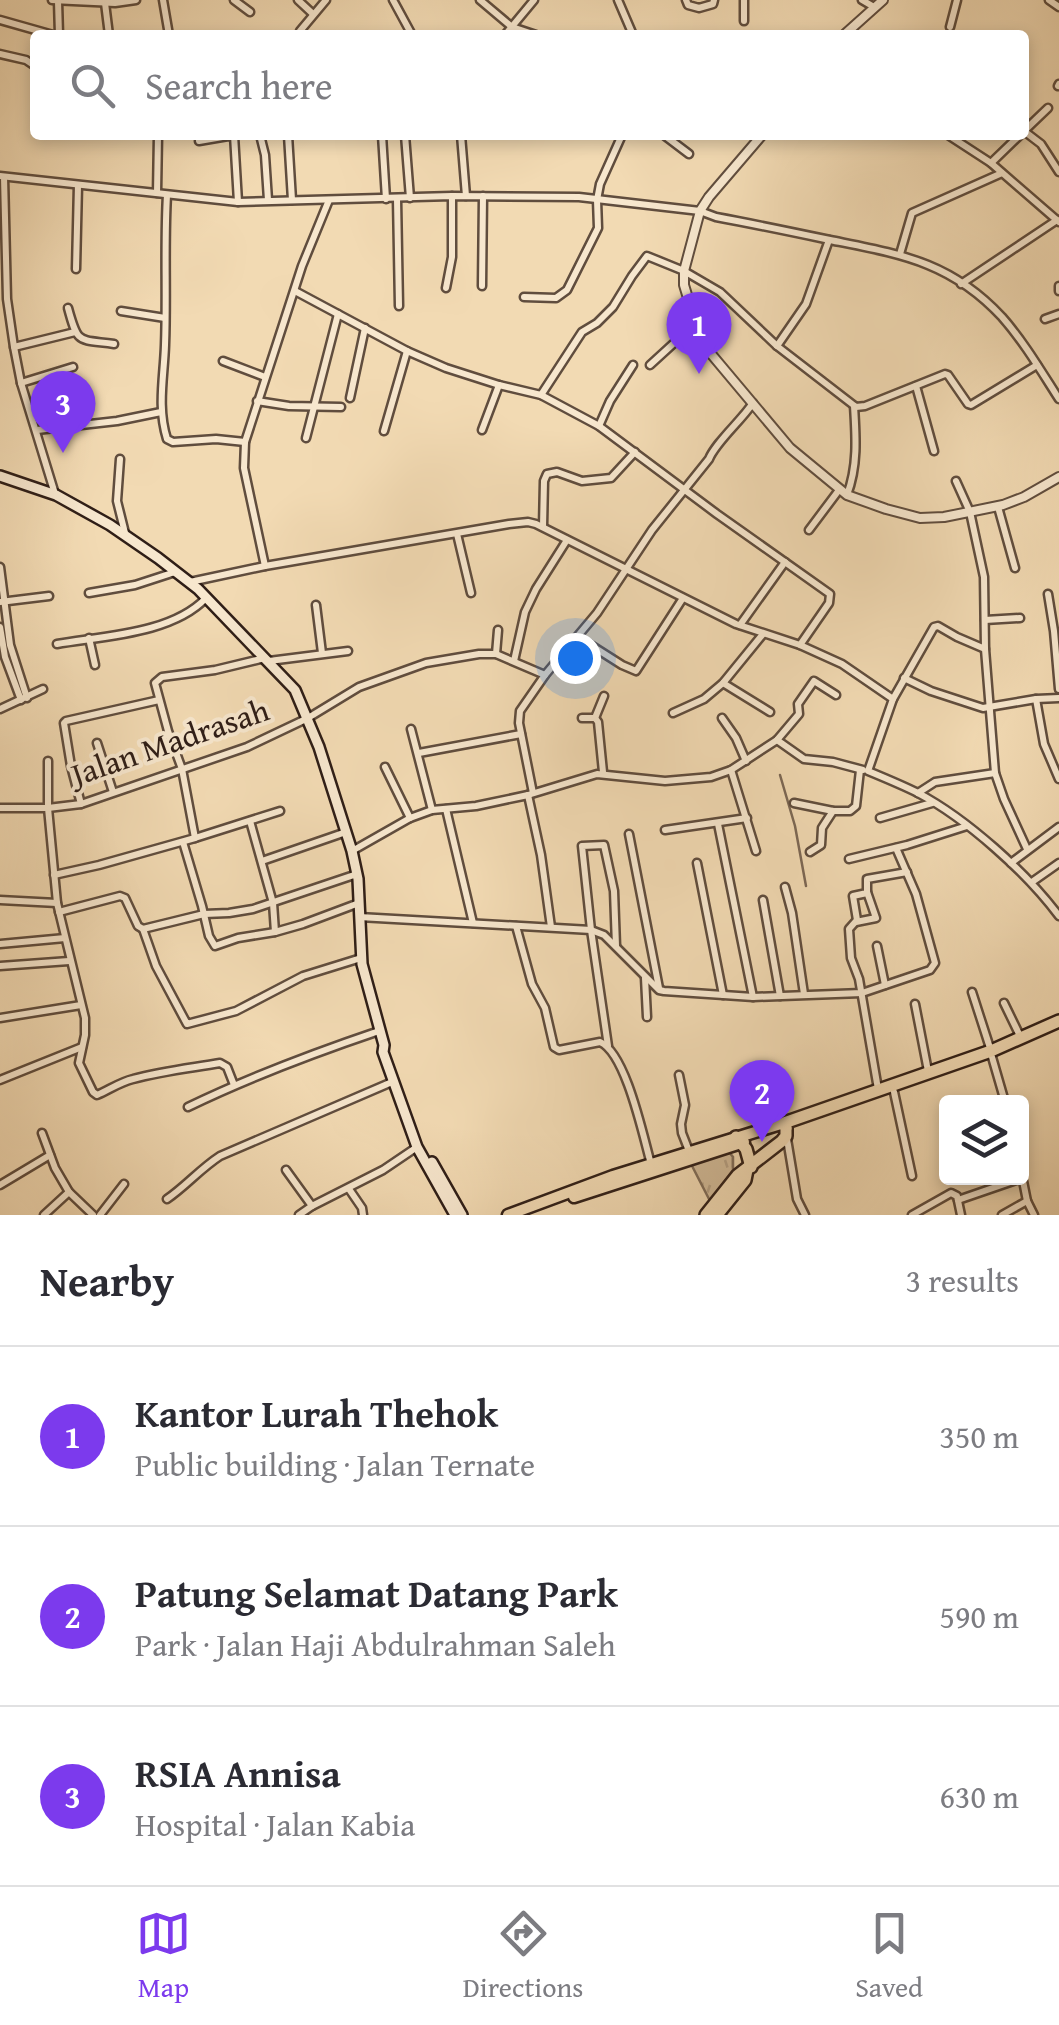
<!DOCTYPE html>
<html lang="en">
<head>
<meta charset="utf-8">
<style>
	body { margin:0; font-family:"Gentium Book Plus",serif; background:#f7f7f7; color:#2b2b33 }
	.controls { position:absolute; right:30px; bottom:30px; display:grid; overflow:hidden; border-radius:10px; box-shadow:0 5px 15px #0003 }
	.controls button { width:90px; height:90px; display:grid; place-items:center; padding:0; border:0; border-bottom:2px solid #e1e1e2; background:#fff; color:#2b2b33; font:50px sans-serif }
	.you { position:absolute; left:575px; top:658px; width:35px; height:35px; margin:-25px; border:8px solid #fff; border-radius:50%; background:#1a73e8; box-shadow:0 0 0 15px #1a73e833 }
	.badge { display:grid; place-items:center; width:65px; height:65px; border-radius:50%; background:#7c3aed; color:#fff; font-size:32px; font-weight:700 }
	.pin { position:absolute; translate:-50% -82px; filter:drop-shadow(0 2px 5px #0008) }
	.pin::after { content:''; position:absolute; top:52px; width:35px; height:30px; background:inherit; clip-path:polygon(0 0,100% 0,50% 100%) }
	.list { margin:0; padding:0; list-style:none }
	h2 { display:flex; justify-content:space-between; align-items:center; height:130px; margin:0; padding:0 40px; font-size:42px }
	h2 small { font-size:32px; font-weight:400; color:#7c7c81 }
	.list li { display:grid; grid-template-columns:65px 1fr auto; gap:30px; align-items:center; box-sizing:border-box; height:180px; padding:0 40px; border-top:2px solid #e1e1e2 }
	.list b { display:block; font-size:38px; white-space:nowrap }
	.list p { margin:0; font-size:32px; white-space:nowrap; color:#7c7c81 }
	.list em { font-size:32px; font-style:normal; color:#7c7c81 }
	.icon { flex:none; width:55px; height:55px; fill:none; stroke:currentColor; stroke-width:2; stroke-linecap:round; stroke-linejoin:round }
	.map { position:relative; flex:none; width:1059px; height:1215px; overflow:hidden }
	.search { position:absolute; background:#fff; box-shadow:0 5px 15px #0003; left:30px; right:30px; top:30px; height:110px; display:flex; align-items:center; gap:25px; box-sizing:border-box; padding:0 35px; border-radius:10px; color:#7c7c81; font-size:38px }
	.sheet { height:670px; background:#fff }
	nav { display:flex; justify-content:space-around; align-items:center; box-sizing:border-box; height:140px; border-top:2px solid #e1e1e2; background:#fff; font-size:28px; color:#7c7c81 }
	nav a { display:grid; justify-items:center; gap:5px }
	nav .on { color:#7c3aed }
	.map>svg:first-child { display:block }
	.park { fill:url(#park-tufts); stroke:#806c58; stroke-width:2.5 }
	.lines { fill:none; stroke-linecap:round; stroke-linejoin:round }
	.stream { stroke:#7c6855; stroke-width:2.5 }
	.minor-casing { stroke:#604d3e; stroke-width:11 }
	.tertiary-casing { stroke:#604d3e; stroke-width:12 }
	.secondary-casing { stroke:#2f1e17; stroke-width:14 }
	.primary-casing { stroke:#2f1e17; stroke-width:15 }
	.trunk-casing { stroke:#2f1e17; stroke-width:16 }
	.minor { stroke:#f7e7ce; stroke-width:6 }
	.tertiary { stroke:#f7e7ce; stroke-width:8 }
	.secondary { stroke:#f7e7ce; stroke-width:9 }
	.primary { stroke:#f2dab3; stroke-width:10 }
	.trunk { stroke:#f2dab3; stroke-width:11 }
	.labels { text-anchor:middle; stroke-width:8; stroke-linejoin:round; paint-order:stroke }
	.street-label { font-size:32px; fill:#2f1e17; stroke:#f7e7ce }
</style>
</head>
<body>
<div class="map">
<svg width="1059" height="1215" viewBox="0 0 1059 1215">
	<defs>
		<pattern id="park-tufts" width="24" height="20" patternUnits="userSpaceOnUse" patternTransform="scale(2.5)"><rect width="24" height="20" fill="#d1ba98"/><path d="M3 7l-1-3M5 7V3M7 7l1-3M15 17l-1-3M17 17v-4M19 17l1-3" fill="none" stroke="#b49f82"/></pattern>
	</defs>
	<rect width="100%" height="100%" fill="#f2dab3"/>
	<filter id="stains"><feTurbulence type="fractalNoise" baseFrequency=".002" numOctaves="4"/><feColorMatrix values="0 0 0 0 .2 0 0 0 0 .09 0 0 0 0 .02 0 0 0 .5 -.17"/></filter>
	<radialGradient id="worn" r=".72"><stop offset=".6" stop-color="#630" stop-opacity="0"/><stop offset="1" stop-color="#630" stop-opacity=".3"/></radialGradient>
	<!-- park -->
	<polygon class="park" points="729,1152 733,1157 733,1170 710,1201 689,1160"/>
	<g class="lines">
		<!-- stream -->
		<polyline class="stream" points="780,775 795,826 806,886"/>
		<!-- minor casing -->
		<g class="minor-casing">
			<g id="minor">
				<polyline points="52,0 115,3 136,0"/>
				<polyline points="163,0 169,35"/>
				<polyline points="234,0 250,12"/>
				<polyline points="298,0 313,14"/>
				<polyline points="393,0 412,35"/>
				<polyline points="480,0 512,27 536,35"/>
				<polyline points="618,0 633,35"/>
				<polyline points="686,0 688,5 699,8 713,4 714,0"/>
				<polyline points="744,0 744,21"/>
				<polyline points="862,0 874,7"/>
				<polyline points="1049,0 1059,7"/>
				<polyline points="58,1 59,35"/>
				<polyline points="105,3 109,35"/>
				<polyline points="0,20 53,35"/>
				<polyline points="950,27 957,0"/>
				<polyline points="300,31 326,0"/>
				<polyline points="505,35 534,0"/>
				<polyline points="0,54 26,60 35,66"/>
				<polyline points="1058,86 1059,84"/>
				<polyline points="1048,108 1024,131 1041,144 1059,172"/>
				<polyline points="260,135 265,155 268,200"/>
				<polyline points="288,135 292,200"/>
				<polyline points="382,135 386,199"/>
				<polyline points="405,135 410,198"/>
				<polyline points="461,135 466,196"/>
				<polyline points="664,135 689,154"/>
				<polyline points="948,135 991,163 1059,222"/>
				<polyline points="199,141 234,135 238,202"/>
				<polyline points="991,163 1020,135"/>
				<path d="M0 176 238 202 452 196 579 197 700 211 716 217C754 224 792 232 830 240 899 254 950 261 1002 317 1024 342 1041 371 1059 399"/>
				<polyline points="4,177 7,299 14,347 21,383 55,494"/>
				<polyline points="157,193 158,135"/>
				<path d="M167 195C164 245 167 295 165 345 164 377 157 407 167 439L173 442 216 439 245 442"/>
				<polyline points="397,199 399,306"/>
				<polyline points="900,254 912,213 1002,173"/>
				<polyline points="76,269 78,185"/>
				<polyline points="961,284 1057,220"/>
				<polyline points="482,286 483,196"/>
				<polyline points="1059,286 1059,291"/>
				<polyline points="446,288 452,257 452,196"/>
				<polyline points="295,291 407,351 446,368 499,385 541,395 599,426 717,514 830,594 829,603 800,645"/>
				<polyline points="524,297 556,298 567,290 598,228 597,200 600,184 622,135"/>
				<path d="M68 308C78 345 78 339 114 344"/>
				<polyline points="121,311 165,318"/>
				<polyline points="1045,319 1059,314"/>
				<polyline points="777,346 806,304 829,240"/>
				<polyline points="14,347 75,332"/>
				<polyline points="223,361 265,377"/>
				<polyline points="650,365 697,322"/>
				<polyline points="21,383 73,367"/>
				<polyline points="916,386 934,451"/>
				<polyline points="541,395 582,332 597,323 613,307 632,276 647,256 684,271 720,292 777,346 856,407 865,406 945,374 948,375 968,404 971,405 1037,365"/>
				<polyline points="350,398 365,328"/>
				<polyline points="257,401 289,406 341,407"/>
				<polyline points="599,426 610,401 633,365"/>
				<polyline points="37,430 117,421 161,412"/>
				<polyline points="482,430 499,385"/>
				<polyline points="384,431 407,351"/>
				<polyline points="306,438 338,314"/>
				<polyline points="120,459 117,501 125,533"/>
				<polyline points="956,481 970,512 984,577 985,649 995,773 1004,799 1027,849"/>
				<path d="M847 495C858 466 856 437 854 406"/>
				<polyline points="998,507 1015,568"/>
				<polyline points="543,527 544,481 547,474 557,472 582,481 611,478 635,452"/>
				<polyline points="809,530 839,490"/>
				<polyline points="457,534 471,593"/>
				<polyline points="265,566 244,468 245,442 302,266 329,200"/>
				<polyline points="0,567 10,645 27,698"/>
				<path d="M190 582 265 566 509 524 528 522 536 524 736 624 800 645 842 664 893 699 868 771C885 778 902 785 918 793 967 819 1026 872 1059 916"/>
				<polyline points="89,593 135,585 175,572"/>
				<polyline points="1048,594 1054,631 1059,689"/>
				<polyline points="0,602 49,596"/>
				<polyline points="316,605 322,653"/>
				<polyline points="985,620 1020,618"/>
				<polyline points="740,625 785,562"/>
				<polyline points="0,627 5,657 21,700"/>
				<polyline points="578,637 622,665 636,671 683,598"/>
				<polyline points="89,638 95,665"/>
				<path d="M57 644C103 636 172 634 206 598"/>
				<polyline points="496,654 498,630"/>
				<polyline points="269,661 348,651"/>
				<polyline points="514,661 525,612 536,589 567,540"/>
				<polyline points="904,678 931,691 983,708 1036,699 1059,698"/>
				<polyline points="723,683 770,712"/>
				<polyline points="893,699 934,627 938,626 957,637 985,649"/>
				<polyline points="1036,699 1044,744 1059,779"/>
				<polyline points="0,709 43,689"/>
				<polyline points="673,713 704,699 723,683 763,634"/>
				<polyline points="582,718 595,718 598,722 603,772"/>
				<polyline points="595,718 604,696"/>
				<polyline points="722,718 736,738 746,761"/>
				<polyline points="411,729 432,810"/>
				<polyline points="777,740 804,759 833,762 863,770"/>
				<polyline points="97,743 113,792"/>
				<polyline points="419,753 521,734"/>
				<path d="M48 761V808L57 903 85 1018V1035L79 1063 93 1092 97 1095C109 1090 120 1082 133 1079 162 1071 191 1068 220 1063L227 1067 234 1085"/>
				<polyline points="385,767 410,818"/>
				<polyline points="731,770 756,851"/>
				<path d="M533 793 519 723 520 711 545 675 597 613 652 530 709 459C716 442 741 421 753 403"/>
				<polyline points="918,793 935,782 995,773"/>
				<polyline points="528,795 541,855 551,927"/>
				<polyline points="794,803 833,811 850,811 856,806 860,770"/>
				<polyline points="81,804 71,766 64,723 66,721 159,700"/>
				<polyline points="0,808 48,808 81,804 247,747 308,718 359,687 426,663 479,654 496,654 545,675"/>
				<polyline points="446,809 473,923"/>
				<polyline points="880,818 932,803"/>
				<polyline points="250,821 273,903 275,932"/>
				<polyline points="718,824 753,997"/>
				<polyline points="665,830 747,818"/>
				<polyline points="629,834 659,988"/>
				<polyline points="195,838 280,811"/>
				<polyline points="183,842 202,906 209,936 215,946 238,938 275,932 303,924 359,903"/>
				<polyline points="352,851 410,818 432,810 476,806 528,795 597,774 665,781 711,777 731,770 777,740 799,714 798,704 814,681 836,695"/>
				<polyline points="810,852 821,845 822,828 833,811"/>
				<polyline points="849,859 907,845 967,826"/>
				<polyline points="262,861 346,832"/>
				<polyline points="697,863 723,995"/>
				<polyline points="1011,863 1059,827"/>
				<polyline points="54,875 99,865 195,838 182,769 168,731 155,683 162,677 215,670 265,658"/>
				<polyline points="1032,882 1059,863"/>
				<polyline points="785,887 792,913 804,994"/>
				<polyline points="0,900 57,903"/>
				<polyline points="763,900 780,996"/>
				<polyline points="59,912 120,896 125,898 138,926 143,929 204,914 229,913 253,909 357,874"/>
				<polyline points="359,917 591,930 604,935 659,990 664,991 753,997 862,993 930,970 935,963 916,894 896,848"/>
				<polyline points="856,922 876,918 867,892"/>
				<path d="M516 926 532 984 545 1008 554 1047 559 1050 600 1042C626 1053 643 1136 651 1164"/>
				<polyline points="143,929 156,966 187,1024 236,1011 303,976 361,958"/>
				<polyline points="0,944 65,938"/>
				<polyline points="877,946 885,985"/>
				<polyline points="0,966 69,961"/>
				<polyline points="645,978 647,1017"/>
				<polyline points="972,992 991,1051"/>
				<polyline points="1004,1003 1021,1038"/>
				<polyline points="915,1004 928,1071"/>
				<polyline points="0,1018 81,1005"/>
				<polyline points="608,1046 591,930 582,846 604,845 614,891 616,946"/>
				<polyline points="992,1057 1005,1102"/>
				<polyline points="679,1075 685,1105 681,1124 682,1133 689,1151"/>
				<polyline points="0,1080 82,1047"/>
				<polyline points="878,1089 859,979 851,958 849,929 857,920 853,896 867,893 867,879 907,872"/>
				<polyline points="894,1092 912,1176"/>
				<path d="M188 1107C250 1077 314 1053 379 1031"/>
				<polyline points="42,1133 55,1168 69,1192 93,1215"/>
				<polyline points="787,1139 797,1199 805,1215"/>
				<polyline points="286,1170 312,1206"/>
				<polyline points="1022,1176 1027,1201 1034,1215"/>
				<polyline points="0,1185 50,1155"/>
				<polyline points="349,1189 362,1208 363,1215"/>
				<path d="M167 1199C186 1186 200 1169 220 1156L392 1082"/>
				<polyline points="958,1200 1022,1178"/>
				<polyline points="44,1215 69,1192"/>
				<polyline points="100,1215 124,1184"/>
				<polyline points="299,1215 312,1206 383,1170 417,1147"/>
				<polyline points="912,1215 951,1193 957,1196 961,1215"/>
				<polyline points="1002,1215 1027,1201"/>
			</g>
		</g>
		<!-- tertiary casing -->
		<g class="tertiary-casing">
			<g id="tertiary">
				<polyline points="844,35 883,0"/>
				<polyline points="762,135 709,197 700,211 684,271 684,285 691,308 712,355 790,448 847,495 886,509 920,518 944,517 1003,505 1024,497 1059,477"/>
			</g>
		</g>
		<!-- secondary casing -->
		<g class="secondary-casing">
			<g id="secondary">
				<polyline points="0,476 56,495 110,525 158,558 198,589 295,690 319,747 352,851 358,879 362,964 384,1045 383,1052 417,1147 455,1215"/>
				<polyline points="432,1162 462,1215"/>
			</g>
		</g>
		<!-- primary casing -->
		<g class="primary-casing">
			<g id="primary">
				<polyline points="574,1197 744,1142"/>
				<polyline points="508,1215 613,1176 784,1123"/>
			</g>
		</g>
		<!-- trunk casing -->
		<g class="trunk-casing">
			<g id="trunk">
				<polyline points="786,1128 784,1123 991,1051 1059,1021"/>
				<polyline points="736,1137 746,1149 751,1167"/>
				<polyline points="706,1215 738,1175 782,1141 786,1136 786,1128"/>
				<polyline points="717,1215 745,1180 747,1170"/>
			</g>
		</g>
		<!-- minor -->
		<use href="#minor" class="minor"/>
		<!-- tertiary -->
		<use href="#tertiary" class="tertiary"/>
		<!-- secondary -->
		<use href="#secondary" class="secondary"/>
		<!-- primary -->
		<use href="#primary" class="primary"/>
		<!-- trunk -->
		<use href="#trunk" class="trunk"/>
	</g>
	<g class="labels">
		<!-- street labels -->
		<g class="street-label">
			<text transform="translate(170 742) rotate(-19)" y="11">Jalan Madrasah</text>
		</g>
	</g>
	<rect width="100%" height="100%" filter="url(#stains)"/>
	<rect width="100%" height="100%" fill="url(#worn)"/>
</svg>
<div class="controls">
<button><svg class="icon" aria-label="layers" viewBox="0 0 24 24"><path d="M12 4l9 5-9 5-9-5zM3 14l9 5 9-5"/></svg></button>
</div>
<div class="you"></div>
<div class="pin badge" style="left:699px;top:374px">1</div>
<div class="pin badge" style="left:762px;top:1142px">2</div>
<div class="pin badge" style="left:63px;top:453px">3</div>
<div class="search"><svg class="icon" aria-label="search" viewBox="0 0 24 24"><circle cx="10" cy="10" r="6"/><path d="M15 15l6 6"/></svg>Search here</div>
</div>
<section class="sheet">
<h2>Nearby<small>3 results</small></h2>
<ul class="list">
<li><span class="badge">1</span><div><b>Kantor Lurah Thehok</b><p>Public building · Jalan Ternate</p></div><em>350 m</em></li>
<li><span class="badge">2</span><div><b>Patung Selamat Datang Park</b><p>Park · Jalan Haji Abdulrahman Saleh</p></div><em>590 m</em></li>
<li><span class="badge">3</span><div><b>RSIA Annisa</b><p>Hospital · Jalan Kabia</p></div><em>630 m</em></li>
</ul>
</section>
<nav>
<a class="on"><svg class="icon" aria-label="map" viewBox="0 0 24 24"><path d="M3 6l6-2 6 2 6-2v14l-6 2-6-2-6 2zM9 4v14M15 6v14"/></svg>Map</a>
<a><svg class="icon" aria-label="directions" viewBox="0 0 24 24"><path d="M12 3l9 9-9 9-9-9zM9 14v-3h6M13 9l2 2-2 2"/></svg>Directions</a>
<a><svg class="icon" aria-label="saved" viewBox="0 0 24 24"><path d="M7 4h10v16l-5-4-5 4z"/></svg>Saved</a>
</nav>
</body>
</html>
